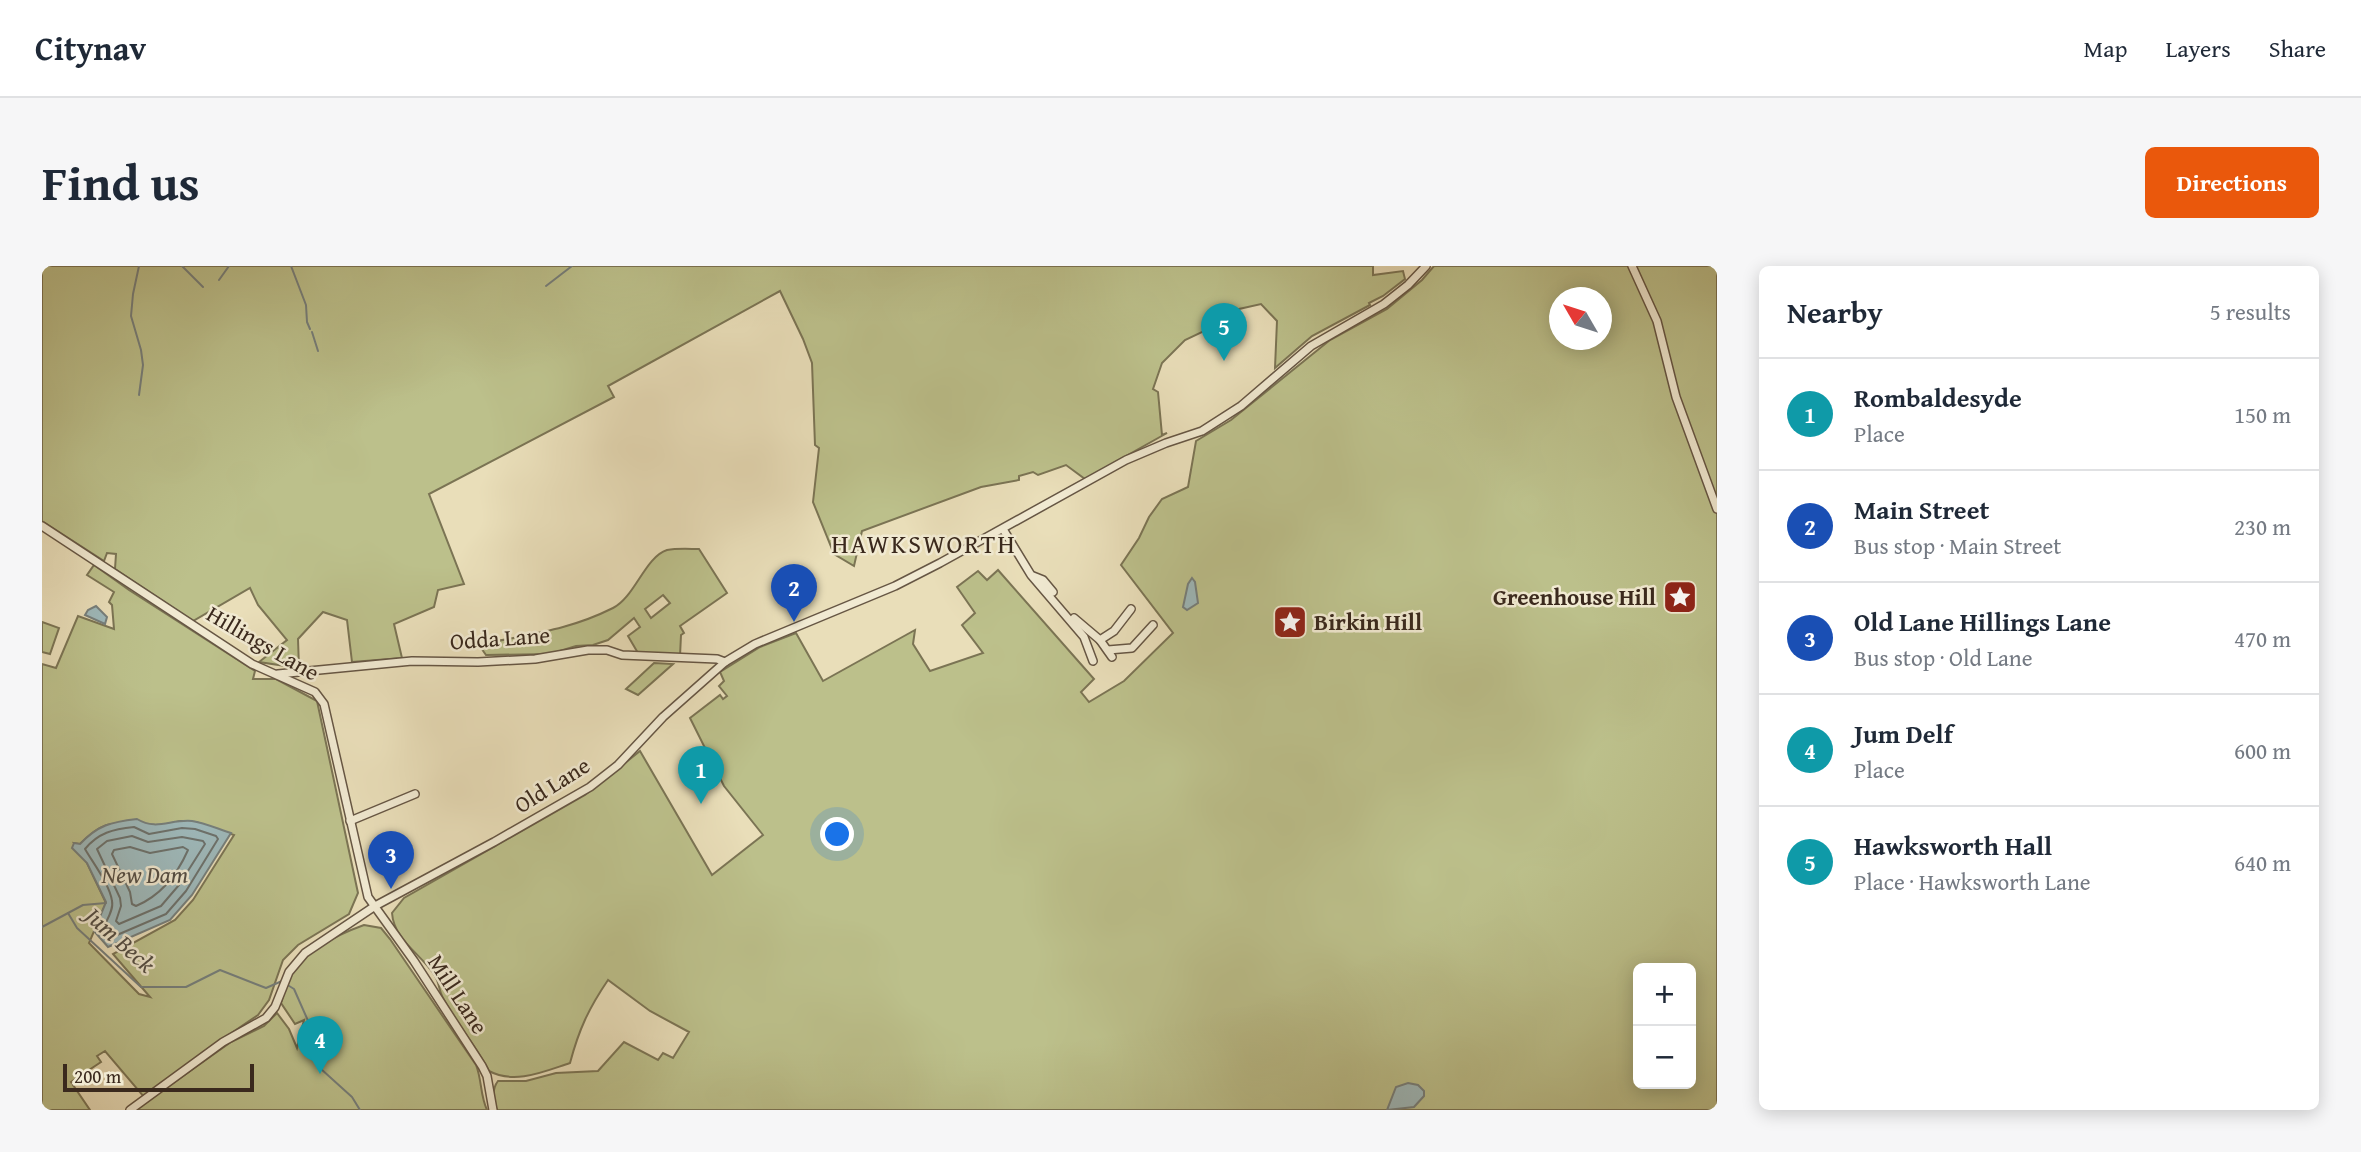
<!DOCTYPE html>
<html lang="en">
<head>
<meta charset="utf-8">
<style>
	body { margin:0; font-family:"Gentium Book Plus",serif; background:#f6f6f7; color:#1f2937 }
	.controls { position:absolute; right:21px; bottom:21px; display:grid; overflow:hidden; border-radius:10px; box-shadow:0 4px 18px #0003 }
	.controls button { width:63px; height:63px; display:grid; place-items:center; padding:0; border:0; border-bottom:2px solid #e0e1e3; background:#fff; color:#1f2937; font:35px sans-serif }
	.compass { position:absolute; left:1507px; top:21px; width:63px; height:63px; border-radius:50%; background:#fff; box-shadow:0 4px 18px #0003; rotate:309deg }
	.scale { position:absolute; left:21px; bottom:18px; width:191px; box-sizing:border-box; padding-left:7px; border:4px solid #3a291d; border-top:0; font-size:19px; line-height:24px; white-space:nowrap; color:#3a291d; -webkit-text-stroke:5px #f1ead2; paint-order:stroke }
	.you { position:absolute; left:796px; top:569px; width:24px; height:24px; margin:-18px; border:5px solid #fff; border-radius:50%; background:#1a73e8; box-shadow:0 0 0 10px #1a73e833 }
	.badge { display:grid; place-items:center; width:46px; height:46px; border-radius:50%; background:#ea580c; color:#fff; font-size:23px; font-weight:700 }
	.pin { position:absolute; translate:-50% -58px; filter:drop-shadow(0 2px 4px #0008) }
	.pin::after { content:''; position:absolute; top:37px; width:24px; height:21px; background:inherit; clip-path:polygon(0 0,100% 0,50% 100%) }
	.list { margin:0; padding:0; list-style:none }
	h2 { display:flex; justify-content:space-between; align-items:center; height:91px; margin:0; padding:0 28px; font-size:30px }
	h2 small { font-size:23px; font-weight:400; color:#747a83 }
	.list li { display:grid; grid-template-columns:46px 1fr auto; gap:21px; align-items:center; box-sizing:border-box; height:112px; padding:0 28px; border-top:2px solid #e0e1e3 }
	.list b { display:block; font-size:26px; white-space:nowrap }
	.list p { margin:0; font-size:23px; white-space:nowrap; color:#747a83 }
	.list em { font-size:23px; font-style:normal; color:#747a83 }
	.map { position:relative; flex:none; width:1675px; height:844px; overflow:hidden; border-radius:10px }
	header { display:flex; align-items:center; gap:42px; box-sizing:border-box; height:98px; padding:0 35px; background:#fff; border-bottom:2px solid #e0e1e3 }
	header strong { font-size:33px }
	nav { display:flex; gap:38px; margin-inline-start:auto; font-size:24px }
	.intro { display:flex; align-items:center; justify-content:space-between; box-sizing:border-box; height:168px; padding:0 42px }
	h1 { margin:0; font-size:49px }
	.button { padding:18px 32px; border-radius:10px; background:#ea580c; color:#fff; font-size:24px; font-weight:700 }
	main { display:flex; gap:42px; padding:0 42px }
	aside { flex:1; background:#fff; border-radius:10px; box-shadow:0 4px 18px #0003 }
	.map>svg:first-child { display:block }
	.green { fill:#bcc08b; stroke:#7b7454; stroke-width:2; fill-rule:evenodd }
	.water { fill:#9eb9bb; stroke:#767f7c; stroke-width:2 }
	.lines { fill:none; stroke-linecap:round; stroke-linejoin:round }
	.shore { stroke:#6c716c; stroke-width:2 }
	.stream { stroke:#767f7c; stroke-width:2 }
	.minor-casing { stroke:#665644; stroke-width:10 }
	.minor { stroke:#f1ead2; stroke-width:7 }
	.labels { text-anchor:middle; stroke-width:5; stroke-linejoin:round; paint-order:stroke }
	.poi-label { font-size:23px; font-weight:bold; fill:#3a291d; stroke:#f1ead2; text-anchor:end }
	.street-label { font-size:23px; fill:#3a291d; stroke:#f1ead2 }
	.water-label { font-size:24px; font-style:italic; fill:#534d44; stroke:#f1ead2 }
	.quarter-label { font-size:26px; letter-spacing:2px; fill:#3a291d; stroke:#f1ead2 }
</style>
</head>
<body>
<header>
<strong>Citynav</strong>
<nav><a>Map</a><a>Layers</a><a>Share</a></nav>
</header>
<div class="intro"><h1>Find us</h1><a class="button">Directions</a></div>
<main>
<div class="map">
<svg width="1675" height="844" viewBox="0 0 1675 844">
	<rect width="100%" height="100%" fill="#e9deb9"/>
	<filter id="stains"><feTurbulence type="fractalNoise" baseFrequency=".00286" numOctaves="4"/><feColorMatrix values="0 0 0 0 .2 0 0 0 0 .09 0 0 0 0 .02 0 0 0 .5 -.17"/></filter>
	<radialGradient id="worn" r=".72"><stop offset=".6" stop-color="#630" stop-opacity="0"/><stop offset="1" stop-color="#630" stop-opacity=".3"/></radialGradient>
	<!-- green -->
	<g class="green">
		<polygon points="0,0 1331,0 1331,9 1361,5 1363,13 1341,30 1327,37 1328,39 1270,70 1233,102 1235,55 1219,38 1197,43 1175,59 1143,74 1120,97 1111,123 1116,126 1120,169 1125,167 1043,213 1024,199 996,209 991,206 977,210 977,214 939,221 820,265 812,300 792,288 771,236 777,182 773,179 770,97 761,73 738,25 566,120 572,131 387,228 422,318 396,324 392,341 352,358 360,392 310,396 305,354 281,346 256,373 257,402 217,396 245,374 216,339 208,322 151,355 73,303 74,288 65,287 62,295 0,255"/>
		<path d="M1392 0H1675V844H455C451 834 449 824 456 815H484L514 807 556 805 582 776 616 794 621 787 631 792 647 766 608 745 566 714C547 742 537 763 528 797 503 805 473 819 447 805 434 779 413 757 400 730 397 724 397 716 393 710 380 688 352 675 350 647L362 632 543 529 598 485 670 609 721 569 682 520 648 452 678 429 681 433 685 430 677 420 682 415 678 406 718 381 754 367 781 415 873 364 871 378 888 405 941 387 920 359 933 347 915 321 936 305 945 314 956 304 1052 413 1039 426 1047 436 1082 415 1131 367 1079 299 1097 272 1107 251 1120 233 1146 221 1154 175 1189 154 1288 74 1345 43 1380 14ZM1518 32H1560V74H1518ZM1596 702H1649V818H1596Z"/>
		<path d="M657 283 685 327 638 360 642 367 639 369 638 390 596 387 586 370 598 361 592 352 566 374 551 379 534 380 508 388 444 389 437 379C486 368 525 365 571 342 593 331 603 291 625 284 635 282 648 283 657 283ZM621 329 628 337 609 352 603 343Z"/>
		<path d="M52 299 87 324 213 405 211 413H234L275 435 316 627 307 648 256 679 241 694 227 734 216 749 163 785 102 831 63 785 55 790 59 796 29 816 48 844H0V398L14 402 36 350 72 363 70 339 67 336 72 326 45 309ZM139 555 154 556 192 569 151 634 133 654 71 688 108 731 97 728 47 677 64 637 45 597 32 577 38 578C66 550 71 559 105 560 116 561 129 557 139 555Z"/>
		<polygon points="0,356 17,362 8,388 0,386"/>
		<polygon points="612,397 631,398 596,429 584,423"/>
		<path d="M322 659 339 662 348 673 434 799C440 814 438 829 445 844H93L189 776 222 760 235 747 247 763 255 782 262 754 253 758 239 737C242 727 244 714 251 705 267 683 297 668 322 659Z"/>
	</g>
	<!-- water -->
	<g class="water">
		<polygon points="1150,312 1153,316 1156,337 1145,344 1141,341 1146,318"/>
		<polygon points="54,340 65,351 63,358 43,349 46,344"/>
		<path d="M95 553C115 565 128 553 150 555 163 557 176 563 189 567L150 629 128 654 66 681 52 665 64 636 45 597 30 582 32 577 38 578C56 559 69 556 95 553Z"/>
		<polygon points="1366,817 1376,819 1382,825 1382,830 1372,841 1345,844 1354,821"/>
	</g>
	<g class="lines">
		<!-- shore -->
		<g class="shore">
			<path d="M92 561 107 568 140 562 153 563 174 570 176 573 144 625 124 648 68 672 61 663C64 655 72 644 70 635 68 619 51 597 43 583 56 567 71 563 92 561Z"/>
			<polygon points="90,570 106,576 140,571 161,575 163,578 137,619 119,640 77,658 74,655 79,640 78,632 55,583 65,575"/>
			<path d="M88 581 108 587 141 581 146 584C135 609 118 630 94 640L90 638 88 626 70 588 72 584Z"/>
		</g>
		<!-- stream -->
		<g class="stream">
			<polyline points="140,0 161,21"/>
			<polyline points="249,0 264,39 265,56 268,63"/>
			<polyline points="177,14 187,0"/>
			<polyline points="504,20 530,0"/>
			<polyline points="270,66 276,85"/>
			<polyline points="97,129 101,99 99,84 89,50 91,28 97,0"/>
			<polyline points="26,647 35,662 99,721 144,721 178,704 224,722 240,715"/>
			<polyline points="0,661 41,639 64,637"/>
			<polyline points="244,718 252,723 271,766 273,791 279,803 310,831 318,844"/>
		</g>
		<!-- minor casing -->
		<g class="minor-casing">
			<g id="minor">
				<polyline points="1590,0 1615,55 1634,131 1675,243"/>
				<polyline points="0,260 210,398 273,426 282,438 326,631 372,695 440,800 445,810 451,844"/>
				<polyline points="961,263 989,309 1042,371 1051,395"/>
				<polyline points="991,310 1001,314 1011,326"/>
				<polyline points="1032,352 1058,374 1070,391"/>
				<polyline points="1058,374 1072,365 1089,343"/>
				<polyline points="1066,384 1090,382 1111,359"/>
				<polyline points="236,408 370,395 436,396 493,393 546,384 565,384 580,389 675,393 683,396"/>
				<polyline points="308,555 373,528"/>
				<polyline points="88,844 181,776 224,752 233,741 247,706 263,687 333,640 452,576 548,521 576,499 621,451 683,396 713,378 853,320 898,297 1084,194 1124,177 1160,165 1199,140 1269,80 1342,38 1366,19 1384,0"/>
			</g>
		</g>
		<!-- minor -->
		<use href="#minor" class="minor"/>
	</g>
	<!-- icons -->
	<defs>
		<g id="sight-square" transform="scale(1.75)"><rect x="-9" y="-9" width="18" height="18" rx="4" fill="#8f2418" stroke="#f1ead2"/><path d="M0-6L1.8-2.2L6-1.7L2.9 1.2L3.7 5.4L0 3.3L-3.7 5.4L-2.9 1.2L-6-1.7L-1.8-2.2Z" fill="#fff"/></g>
	</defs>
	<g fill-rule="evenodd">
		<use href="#sight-square" x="1638" y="331"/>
		<use href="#sight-square" x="1248" y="356"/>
	</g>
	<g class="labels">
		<!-- poi labels -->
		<g class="poi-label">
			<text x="1614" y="339">Greenhouse Hill</text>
			<text x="1272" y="364" text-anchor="start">Birkin Hill</text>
		</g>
		<!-- street labels -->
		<g class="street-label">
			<text transform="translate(458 372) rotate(-4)" y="8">Odda Lane</text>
			<text transform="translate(221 377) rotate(30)" y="8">Hillings Lane</text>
			<text transform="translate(510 519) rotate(-32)" y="8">Old Lane</text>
			<text transform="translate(416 728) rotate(57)" y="8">Mill Lane</text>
		</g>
		<!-- water labels -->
		<g class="water-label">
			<text x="103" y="617">New Dam</text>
			<text transform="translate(78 674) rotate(42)" y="8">Jum Beck</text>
		</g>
		<!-- quarter labels -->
		<g class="quarter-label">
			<text x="882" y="287">HAWKSWORTH</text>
		</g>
	</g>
	<rect width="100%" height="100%" filter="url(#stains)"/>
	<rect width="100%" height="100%" fill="url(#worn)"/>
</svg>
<div class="controls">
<button>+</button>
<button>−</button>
</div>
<svg class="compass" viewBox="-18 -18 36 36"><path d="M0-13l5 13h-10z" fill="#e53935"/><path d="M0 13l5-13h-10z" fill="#747a83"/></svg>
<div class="scale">200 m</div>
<div class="you"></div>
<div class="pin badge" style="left:659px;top:538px;background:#0f9aa8">1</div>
<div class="pin badge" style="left:752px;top:356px;background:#1a4fb4">2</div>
<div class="pin badge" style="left:349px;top:623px;background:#1a4fb4">3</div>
<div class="pin badge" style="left:278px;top:808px;background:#0f9aa8">4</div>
<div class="pin badge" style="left:1182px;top:95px;background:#0f9aa8">5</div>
</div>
<aside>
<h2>Nearby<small>5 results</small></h2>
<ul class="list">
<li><span class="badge" style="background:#0f9aa8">1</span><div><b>Rombaldesyde</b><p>Place</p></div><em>150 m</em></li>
<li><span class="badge" style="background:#1a4fb4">2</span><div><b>Main Street</b><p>Bus stop · Main Street</p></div><em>230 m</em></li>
<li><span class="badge" style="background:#1a4fb4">3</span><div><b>Old Lane Hillings Lane</b><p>Bus stop · Old Lane</p></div><em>470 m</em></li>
<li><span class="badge" style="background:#0f9aa8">4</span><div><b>Jum Delf</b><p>Place</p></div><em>600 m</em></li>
<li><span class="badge" style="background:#0f9aa8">5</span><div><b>Hawksworth Hall</b><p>Place · Hawksworth Lane</p></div><em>640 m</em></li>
</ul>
</aside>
</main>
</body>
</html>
